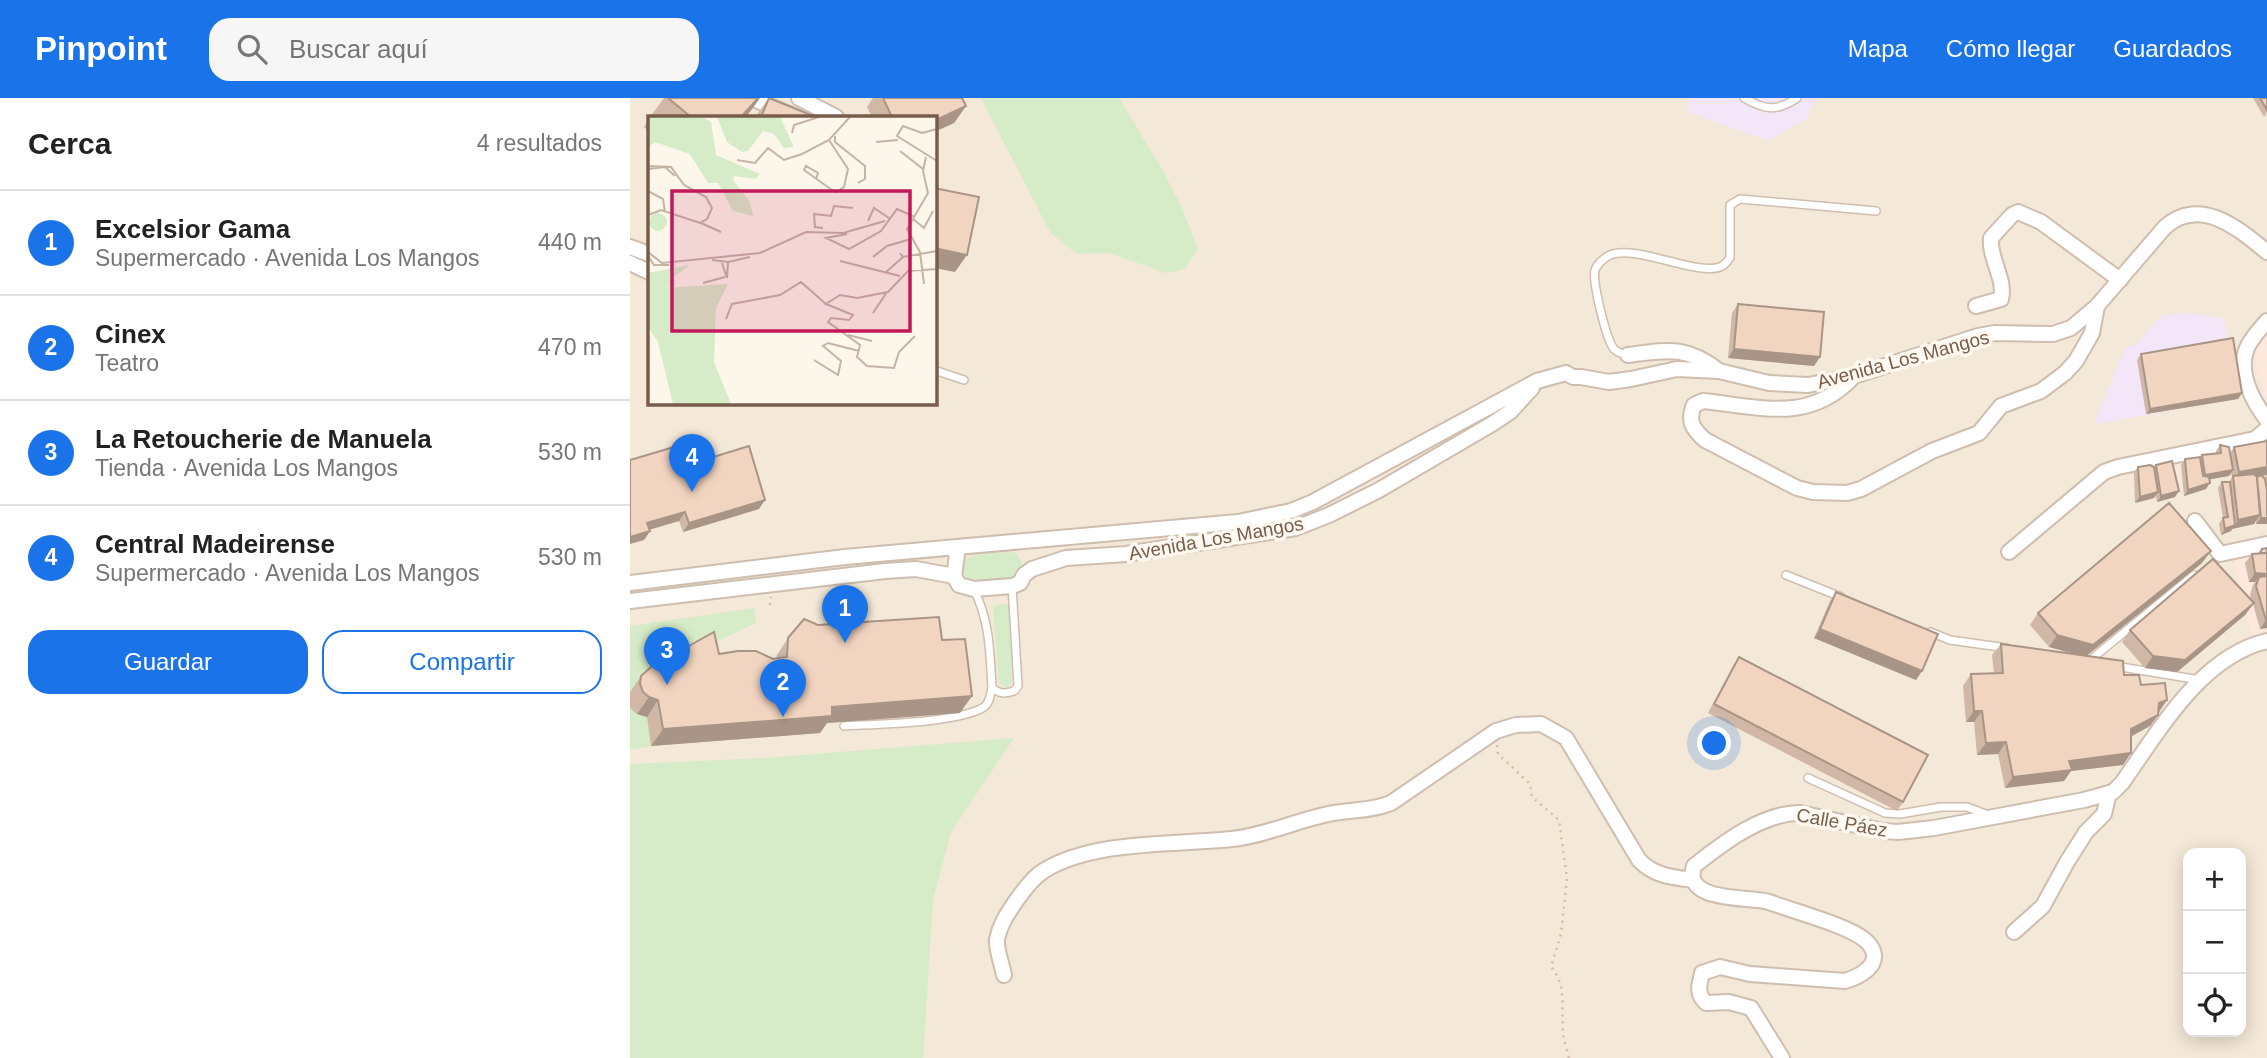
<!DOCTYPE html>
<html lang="es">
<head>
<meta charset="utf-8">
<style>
	body { margin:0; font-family:Helvetica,sans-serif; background:#f6f6f6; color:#222 }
	.controls { position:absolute; right:21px; bottom:21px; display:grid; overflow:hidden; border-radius:14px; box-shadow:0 4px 18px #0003 }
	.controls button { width:63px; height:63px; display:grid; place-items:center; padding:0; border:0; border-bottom:2px solid #e0e0e0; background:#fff; color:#222; font:35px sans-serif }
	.you { position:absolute; left:1085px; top:646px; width:24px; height:24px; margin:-18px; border:5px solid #fff; border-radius:50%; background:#1a73e8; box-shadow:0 0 0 10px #1a73e833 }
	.badge { display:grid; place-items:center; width:46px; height:46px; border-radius:50%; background:#1a73e8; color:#fff; font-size:23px; font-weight:700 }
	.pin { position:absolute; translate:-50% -58px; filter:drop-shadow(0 2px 4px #0008) }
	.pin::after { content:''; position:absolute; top:37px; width:24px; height:21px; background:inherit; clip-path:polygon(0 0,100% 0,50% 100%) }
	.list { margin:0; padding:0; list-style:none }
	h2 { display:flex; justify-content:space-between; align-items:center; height:91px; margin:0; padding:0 28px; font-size:30px }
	h2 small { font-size:23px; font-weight:400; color:#767676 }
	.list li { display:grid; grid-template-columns:46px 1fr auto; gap:21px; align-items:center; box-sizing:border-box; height:105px; padding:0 28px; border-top:2px solid #e0e0e0 }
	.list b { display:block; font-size:26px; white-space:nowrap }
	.list p { margin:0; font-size:23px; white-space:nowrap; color:#767676 }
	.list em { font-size:23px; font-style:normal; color:#767676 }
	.actions { display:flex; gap:14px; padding:21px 28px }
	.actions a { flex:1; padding:16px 0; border:2px solid #1a73e8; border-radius:21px; text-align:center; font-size:24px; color:#1a73e8 }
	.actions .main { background:#1a73e8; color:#fff }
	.icon { flex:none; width:38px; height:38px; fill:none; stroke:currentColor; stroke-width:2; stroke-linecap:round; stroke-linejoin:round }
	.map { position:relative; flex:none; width:1637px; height:960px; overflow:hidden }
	header { display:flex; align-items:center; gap:42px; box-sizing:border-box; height:98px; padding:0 35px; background:#1a73e8; color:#fff }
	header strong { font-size:33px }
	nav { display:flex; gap:38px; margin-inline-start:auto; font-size:24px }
	.search { width:490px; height:63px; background:#f6f6f6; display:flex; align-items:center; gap:18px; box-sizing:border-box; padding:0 24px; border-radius:21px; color:#767676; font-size:26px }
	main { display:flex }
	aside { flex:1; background:#fff }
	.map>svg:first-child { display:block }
	.residential { fill:#f4e8d8; fill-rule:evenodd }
	.commercial { fill:#fde8de }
	.education { fill:#f3e6f9 }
	.green { fill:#d6ebc8 }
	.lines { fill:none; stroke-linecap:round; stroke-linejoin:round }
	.service-casing { stroke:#cfbeaf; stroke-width:10 }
	.minor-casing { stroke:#cfbeaf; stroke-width:18 }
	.path { stroke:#d8b9a4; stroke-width:2.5; stroke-dasharray:2 5; stroke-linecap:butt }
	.service { stroke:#fff; stroke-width:7 }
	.minor { stroke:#fff; stroke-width:14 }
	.wall { fill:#d0b7a6 }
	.shaded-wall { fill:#a99587 }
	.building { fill:#f2d5c1; stroke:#a99587; stroke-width:2 }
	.labels { text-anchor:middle; stroke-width:7; stroke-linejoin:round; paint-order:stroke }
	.street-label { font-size:19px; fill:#785d4c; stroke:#fff9f1 }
	.inset-road { fill:none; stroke:#c4b4a6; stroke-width:2 }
	.view { fill:#c2185b; fill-opacity:0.15; stroke:#c2185b; stroke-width:3.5 }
	.inset-edge { fill:none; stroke:#785d4c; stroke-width:3.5 }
</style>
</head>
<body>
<header>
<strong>Pinpoint</strong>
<div class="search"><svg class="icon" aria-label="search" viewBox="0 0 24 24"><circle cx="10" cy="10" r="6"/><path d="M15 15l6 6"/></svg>Buscar aquí</div>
<nav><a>Mapa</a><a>Cómo llegar</a><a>Guardados</a></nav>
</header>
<main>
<aside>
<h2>Cerca<small>4 resultados</small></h2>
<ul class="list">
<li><span class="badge">1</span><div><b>Excelsior Gama</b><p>Supermercado · Avenida Los Mangos</p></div><em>440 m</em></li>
<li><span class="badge">2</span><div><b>Cinex</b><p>Teatro</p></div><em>470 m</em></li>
<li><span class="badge">3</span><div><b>La Retoucherie de Manuela</b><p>Tienda · Avenida Los Mangos</p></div><em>530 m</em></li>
<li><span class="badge">4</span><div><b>Central Madeirense</b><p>Supermercado · Avenida Los Mangos</p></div><em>530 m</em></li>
</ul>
<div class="actions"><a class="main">Guardar</a><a>Compartir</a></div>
</aside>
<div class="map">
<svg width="1637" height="960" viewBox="0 0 1637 960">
	<rect width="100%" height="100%" fill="#fdf6ea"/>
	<!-- residential -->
	<path class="residential" d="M0 0H1637V219L1634 294 1637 299V960H0ZM19 19H304V304H19ZM1558 755H1611V934H1558Z"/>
	<!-- commercial -->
	<g class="commercial">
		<polygon points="1637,219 1637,299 1628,277 1623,251"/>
		<polygon points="1637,449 1637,538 1623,540 1602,456"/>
	</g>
	<!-- education -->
	<g class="education">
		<polygon points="1060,0 1186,0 1177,20 1138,43 1056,13"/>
		<polygon points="1556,215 1594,220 1608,301 1464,326 1495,250 1507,246 1530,218"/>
	</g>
	<!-- green -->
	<g class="green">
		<polygon points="351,0 489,0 534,75 552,110 568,151 555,171 536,175 479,155 447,156 420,134"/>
		<path d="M384 454C395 463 393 471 387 482L342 485 334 476 331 468C339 452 368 456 384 454Z"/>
		<polygon points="380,506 382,585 377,590 369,586 363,507"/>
		<polygon points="124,510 126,525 72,551 0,594 0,528"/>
		<polygon points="0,608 7,616 17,619 21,648 0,652"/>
		<polygon points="384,640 321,734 303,802 293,960 0,960 0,666 135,660"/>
	</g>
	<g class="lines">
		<!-- service casing -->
		<g class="service-casing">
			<g id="service">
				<path d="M1114 0C1135 12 1146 14 1167 0"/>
				<path d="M998 257C992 256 988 255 984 251 976 241 962 183 965 172 967 166 974 160 980 157 1007 146 1070 180 1092 168 1096 166 1097 163 1100 160V107L1110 101 1246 113"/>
				<polyline points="304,272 334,282"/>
				<polyline points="1156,477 1211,499"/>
				<path d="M344 492C360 523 360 556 362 590 370 596 375 596 384 593L388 588 382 488"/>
				<polyline points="1300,534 1320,542 1377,550"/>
				<polyline points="1459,563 1564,477"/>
				<polyline points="1485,568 1570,582"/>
				<path d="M214 628C246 626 329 625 354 609 360 605 360 597 362 590"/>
				<polyline points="1178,680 1255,715 1270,716 1311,709 1337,709 1358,717"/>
			</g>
		</g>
		<!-- minor casing -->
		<g class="minor-casing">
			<g id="minor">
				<polyline points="121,0 166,19"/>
				<polyline points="169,0 206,19"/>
				<polyline points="0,149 19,156"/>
				<polyline points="0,165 19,174"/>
				<path d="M1346 208 1371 201C1376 181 1359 161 1361 140L1382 117 1388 114 1411 124 1490 182"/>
				<path d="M1637 223C1630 231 1622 239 1617 250 1607 274 1623 303 1637 322"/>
				<path d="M998 257C1037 252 1056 247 1089 273"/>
				<path d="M1224 278C1180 326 1131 309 1073 303L1064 307C1057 324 1063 331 1075 342L1167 390 1183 394 1217 395 1231 391 1302 353 1349 335 1371 308 1411 293 1435 275 1446 263 1462 235 1467 208"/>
				<polyline points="1565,423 1590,456 1637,446"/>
				<polyline points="322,450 327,457 324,478 329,487 344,491 382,488 390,485 394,477 402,471 436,460 496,456 666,430 699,417 749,392 862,326 880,314 902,290"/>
				<polyline points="1379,454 1474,374 1488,369 1625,341 1637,331"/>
				<path d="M0 485 215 459 608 424 661 413 683 404 907 283 936 275 943 279H951L979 284 1001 281 1047 271 1089 273 1139 285 1178 287 1224 278 1348 238 1365 235 1423 236 1441 230 1467 208 1535 129C1570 98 1608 130 1637 154"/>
				<polyline points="0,503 255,473 286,471 324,478"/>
				<polyline points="1384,834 1413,808 1437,764 1456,734 1474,716 1479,695"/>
				<path d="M374 877C372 866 366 852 367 841 370 826 378 815 386 803 393 793 404 778 415 772 464 742 545 747 602 741 633 738 663 724 694 717 717 711 739 714 761 705L866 633 886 627 911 626 936 640 1009 762C1024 778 1042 779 1063 782"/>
				<path d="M1152 960 1121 910 1099 904 1076 905C1066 895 1069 888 1072 875L1090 869 1120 876 1215 883C1225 880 1236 875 1242 866 1247 857 1242 848 1235 842 1217 827 1163 813 1139 804 1118 798 1052 805 1064 768 1093 745 1132 715 1170 715L1253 733 1268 734 1304 730 1454 702 1483 694 1492 685C1529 633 1571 558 1637 543"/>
			</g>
		</g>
		<!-- path -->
		<g class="path">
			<polyline points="140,507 141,499"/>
			<path d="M867 647 868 656 900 686 902 699 929 722 937 780 931 836 921 869C937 887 931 909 933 932 933 942 937 951 939 960"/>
		</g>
		<!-- service -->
		<use href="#service" class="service"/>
		<!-- minor -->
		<use href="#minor" class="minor"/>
	</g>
	<!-- wall -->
	<g class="wall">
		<polygon points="34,0 130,0 116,19 20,19"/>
		<polygon points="139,0 185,19 125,19"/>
		<polygon points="243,0 332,0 336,8 324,25 304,34 304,19 242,19 237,9"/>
		<polygon points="1623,0 1637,0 1637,14 1634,19"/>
		<polygon points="19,21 19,34 14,29"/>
		<polygon points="1108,206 1190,259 1184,268 1098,260 1102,215"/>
		<polygon points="1511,256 1612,295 1608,301 1516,316 1507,262"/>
		<polygon points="1637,343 1637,377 1632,378 1634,381 1637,377 1637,426 1626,426 1626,423 1624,426 1602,431 1601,433 1591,437 1589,426 1593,420 1588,390 1592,384 1599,384 1602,379 1601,375 1599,378 1579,381 1576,391 1554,398 1551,367 1555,361 1570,360 1572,357 1586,356 1586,353 1590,347 1600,355 1604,349"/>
		<polygon points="1526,367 1545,399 1527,404 1526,398 1524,400 1505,405 1504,374 1508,369 1524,369"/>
		<polygon points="51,369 129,411 53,434 49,423 19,432 20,433 14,442"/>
		<polygon points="1637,450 1637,530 1630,531 1623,506 1615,517 1547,574 1515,570 1492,544 1500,532 1622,503 1620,497 1623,487 1625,484 1619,484 1615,465 1622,456 1628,456 1632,451"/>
		<polygon points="1572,465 1456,558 1494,577 1537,602 1528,614 1528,617 1520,628 1501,638 1493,667 1441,673 1434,683 1375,690 1368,656 1347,657 1344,624 1336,624 1333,588 1341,576 1364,575 1362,557 1371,546 1445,556 1419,549 1400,527 1408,515"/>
		<polygon points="1206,494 1286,582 1184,540 1200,503"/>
		<polygon points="188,527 312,542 330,615 197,625 190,635 21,648 17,619 7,616 1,611 0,608 0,594 11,578 89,556 146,561 147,557 158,540"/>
		<polygon points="1109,559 1273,704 1267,713 1078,615 1103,568"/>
	</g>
	<!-- shaded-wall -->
	<g class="shaded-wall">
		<polygon points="128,0 130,0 116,19 111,19"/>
		<polygon points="336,8 324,25 304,34 304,23"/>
		<polygon points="304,150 337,157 325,174 304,170"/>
		<polygon points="1104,251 1190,259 1184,268 1098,260"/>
		<polygon points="1612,295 1608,301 1516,316 1520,311"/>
		<polygon points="1637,369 1637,377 1603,382 1609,374"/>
		<polygon points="1603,372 1599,378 1571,383 1575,377"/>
		<polygon points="1580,385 1576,391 1554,398 1558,392"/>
		<polygon points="1549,393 1545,399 1527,404 1531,398"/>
		<polygon points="1528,394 1524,400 1505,405 1510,399"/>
		<polygon points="135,402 129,411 53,434 59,425"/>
		<polygon points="55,414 49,423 11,434 17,425"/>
		<polygon points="1630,417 1624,426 1602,431 1601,433 1591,437 1595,431 1605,427 1608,422"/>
		<polygon points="1631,420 1637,420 1637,426 1626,426"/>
		<polygon points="20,433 14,442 0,446 0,439"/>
		<polygon points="1581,453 1572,465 1455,559 1419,549 1427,537"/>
		<polygon points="1625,475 1637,476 1637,484 1629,479 1625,484 1619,484"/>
		<polygon points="1624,505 1615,517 1547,574 1515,570 1523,558"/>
		<polygon points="1636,522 1637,522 1637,530 1630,531"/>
		<polygon points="1190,531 1292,573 1286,582 1184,540"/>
		<polygon points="342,598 330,615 197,625 190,635 21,648 33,631 202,609"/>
		<polygon points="19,599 28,602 17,619 7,616"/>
		<polygon points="1537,602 1529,614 1521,616 1529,605"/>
		<polygon points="1344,613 1352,613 1344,624 1336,624"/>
		<polygon points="1528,617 1520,628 1493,643 1501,631"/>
		<polygon points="1376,644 1368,656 1347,657 1356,645"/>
		<polygon points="1501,655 1493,667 1441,673 1434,683 1375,690 1383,679 1439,663"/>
	</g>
	<!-- building -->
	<g class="building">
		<polygon points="38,0 128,0 111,19 61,19"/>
		<polygon points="139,0 186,19 131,19"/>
		<polygon points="253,0 332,0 336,8 304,23 304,19 262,19"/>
		<polygon points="1630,0 1637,0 1637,12"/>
		<polygon points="304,90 349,99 337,157 304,150"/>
		<polygon points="1108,206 1194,214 1190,259 1104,251"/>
		<polygon points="1603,240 1612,295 1520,311 1511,256"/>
		<polygon points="1637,343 1637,369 1609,374 1604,349"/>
		<polygon points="1590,347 1599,349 1603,372 1575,377 1572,357 1591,355"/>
		<polygon points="119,348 135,402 59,425 55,414 17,425 20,433 0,439 0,362 44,349 51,369"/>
		<polygon points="1570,359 1573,378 1579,379 1580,385 1558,392 1555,361"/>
		<polygon points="1542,363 1549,393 1531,398 1526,367"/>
		<polygon points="1520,367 1524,369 1528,394 1510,399 1508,369"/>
		<polygon points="1624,376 1627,379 1630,417 1608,422 1603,378"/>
		<polygon points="1631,377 1635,381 1637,392 1637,420 1631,420 1627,379"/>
		<polygon points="1592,384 1600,384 1605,427 1595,431 1593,420 1598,419"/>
		<polygon points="1539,405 1581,453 1463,547 1427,537 1408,515"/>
		<polygon points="1637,450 1637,455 1630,455 1632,451"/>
		<polygon points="1637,455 1637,476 1625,475 1622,456"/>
		<polygon points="1583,461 1624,505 1555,562 1523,558 1500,532"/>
		<polygon points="1637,478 1637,522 1636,522 1626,488 1629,479"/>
		<polygon points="1206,494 1308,536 1292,573 1190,531"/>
		<polygon points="309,519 312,542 335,541 342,598 202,609 202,618 33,631 28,602 19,599 13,594 10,586 11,578 21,569 84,534 89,556 108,553 126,553 143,561 157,559 158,540 174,521 188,527"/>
		<polygon points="1371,546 1493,563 1494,577 1509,577 1511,587 1535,585 1537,602 1529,605 1528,617 1501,631 1501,655 1439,663 1442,672 1383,679 1376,644 1356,645 1352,613 1344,613 1341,576 1373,575"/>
		<polygon points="1109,559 1298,657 1273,704 1084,606"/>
	</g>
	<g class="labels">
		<!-- street labels -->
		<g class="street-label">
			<text transform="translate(1273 261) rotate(-15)" y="7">Avenida Los Mangos</text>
			<text transform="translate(586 440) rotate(-10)" y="7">Avenida Los Mangos</text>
			<text transform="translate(1212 724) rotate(10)" y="7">Calle Páez</text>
		</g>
	</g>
	<!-- overview -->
	<g transform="translate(18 18)">
		<rect width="289" height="289" fill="#fdf6ea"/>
		<path d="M0 1 56 2 63 6 68 39 112 58 108 63 86 60 85 64 102 86 105 100 85 95 70 67H60L42 38 7 26 0 31ZM69 1H132L146 31 136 32 126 18 115 15 100 35 94 36 79 26ZM1 106a9 9 0 1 1 18 0a9 9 0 1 1-18 0ZM42 149 24 162 27 170 18 172 80 168 68 192 66 246 83 288H25L10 226 0 211V157Z" fill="#d6ebc8"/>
		<path class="inset-road" d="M289 13 274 17 255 10 249 20 289 45M144 17 146 9 171 1M187 20V26L217 50V63L210 67M228 26 250 24M252 35 275 53M89 44 107 47 120 32 136 44 154 38 181 24 202 1M0 50 23 51 36 69 58 81 64 92 59 103 52 107 13 94 0 99M0 53 17 51 27 60M168 63 170 57 158 50 156 54 184 74 188 76 196 71 200 53 181 24M0 75 15 83 17 96M265 103 276 112 285 95M220 105 226 92 241 102M53 107 73 116M175 112 167 111 166 98 183 100 186 90 205 92M199 118 178 122 201 133 233 115 249 93 267 101M0 136 14 147 112 137 158 116 195 117 237 105M252 137 255 141 289 135M0 140 6 149H21M225 141 239 130 263 123M64 144 80 146 102 141M192 145 252 160M74 147 79 162 80 146M237 157 255 141M55 167 77 161M276 168 272 136 259 113 280 77 275 55 278 41M225 197 239 176M78 203 84 188 132 179 153 166 179 189M200 219 224 225M267 220 251 236 246 252 219 250 209 241 212 229 180 206 183 202 201 204 205 199 178 188 192 179 209 182 240 176 260 155 289 153M166 244 190 259 193 245 175 230 180 227 211 235"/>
		<path class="view" d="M24 75H262V215H24Z"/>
		<rect width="289" height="289" class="inset-edge"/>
	</g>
</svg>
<div class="controls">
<button>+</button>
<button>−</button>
<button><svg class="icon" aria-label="locate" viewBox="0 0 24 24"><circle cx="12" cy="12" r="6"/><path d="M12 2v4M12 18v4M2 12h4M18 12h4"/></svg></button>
</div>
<div class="you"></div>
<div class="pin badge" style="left:215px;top:545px">1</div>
<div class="pin badge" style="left:153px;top:619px">2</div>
<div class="pin badge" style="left:37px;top:587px">3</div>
<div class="pin badge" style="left:62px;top:394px">4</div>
</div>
</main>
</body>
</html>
